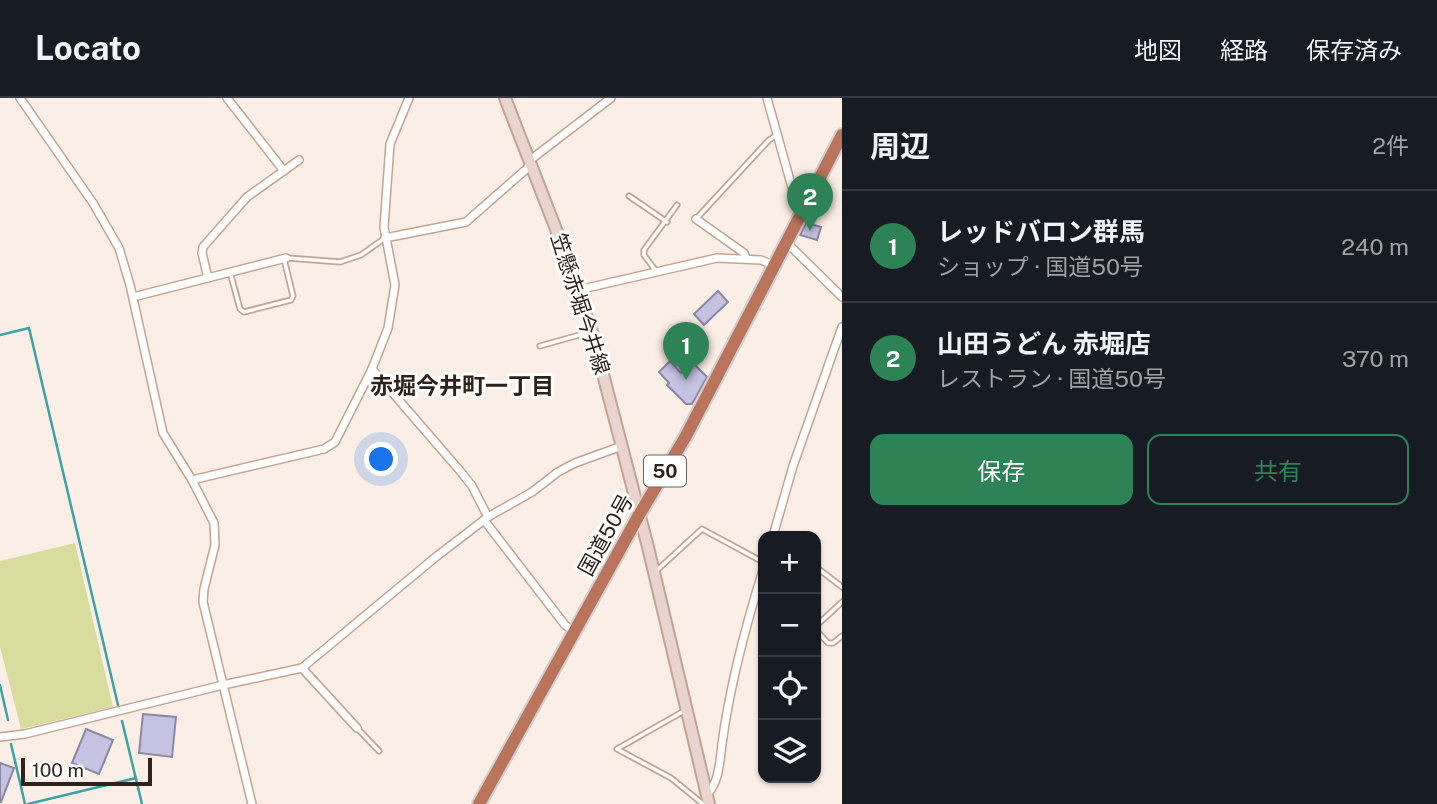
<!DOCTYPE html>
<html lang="ja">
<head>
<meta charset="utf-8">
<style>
	body { margin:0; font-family:"Public Sans","Noto Sans JP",sans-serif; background:#20242c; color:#f1f3f6 }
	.controls { position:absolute; right:21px; bottom:21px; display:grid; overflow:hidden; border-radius:14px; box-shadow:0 2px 5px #0004 }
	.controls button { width:63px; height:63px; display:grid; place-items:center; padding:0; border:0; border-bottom:2px solid #363941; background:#171b24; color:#f1f3f6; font:35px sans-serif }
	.scale { position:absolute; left:21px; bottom:18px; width:131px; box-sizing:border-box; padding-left:7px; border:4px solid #2e221b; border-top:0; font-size:19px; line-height:24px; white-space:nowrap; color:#2e221b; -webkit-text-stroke:5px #fefefe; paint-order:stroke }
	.you { position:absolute; left:382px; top:362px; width:24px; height:24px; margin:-18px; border:5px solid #fff; border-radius:50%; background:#1a73e8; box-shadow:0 0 0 10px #1a73e833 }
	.badge { display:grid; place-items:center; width:46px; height:46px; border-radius:50%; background:#2e8356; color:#fff; font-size:23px; font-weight:700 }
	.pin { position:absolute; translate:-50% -58px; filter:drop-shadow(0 2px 4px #0008) }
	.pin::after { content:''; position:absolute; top:37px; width:24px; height:21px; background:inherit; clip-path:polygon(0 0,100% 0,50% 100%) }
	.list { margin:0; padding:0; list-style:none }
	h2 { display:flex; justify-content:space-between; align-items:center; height:91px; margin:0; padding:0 28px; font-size:30px }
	h2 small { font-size:23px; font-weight:400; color:#9ea1a6 }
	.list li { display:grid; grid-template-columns:46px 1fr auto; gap:21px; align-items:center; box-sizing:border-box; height:112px; padding:0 28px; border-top:2px solid #363941 }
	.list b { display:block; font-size:26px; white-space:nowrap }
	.list p { margin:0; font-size:23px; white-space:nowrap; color:#9ea1a6 }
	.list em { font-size:23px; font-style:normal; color:#9ea1a6 }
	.actions { display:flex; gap:14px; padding:21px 28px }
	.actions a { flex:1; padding:16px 0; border:2px solid #2e8356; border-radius:14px; text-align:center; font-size:24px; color:#2e8356 }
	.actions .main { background:#2e8356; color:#fff }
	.icon { flex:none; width:38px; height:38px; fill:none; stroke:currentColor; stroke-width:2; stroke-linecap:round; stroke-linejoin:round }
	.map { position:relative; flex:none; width:842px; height:706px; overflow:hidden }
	header { display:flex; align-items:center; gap:42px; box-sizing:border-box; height:98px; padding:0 35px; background:#171b24; border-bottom:2px solid #363941 }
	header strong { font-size:33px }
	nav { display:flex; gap:38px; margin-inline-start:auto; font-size:24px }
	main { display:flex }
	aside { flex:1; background:#171b24 }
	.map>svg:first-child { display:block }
	.green { fill:#d8dd9d }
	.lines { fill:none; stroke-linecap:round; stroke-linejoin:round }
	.stream { stroke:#3ca3a5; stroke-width:2.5 }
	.building { fill:#c5c2e2; stroke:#8b87a5; stroke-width:2 }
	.lane-casing { stroke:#c3a391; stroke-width:7 }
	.street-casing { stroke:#c3a391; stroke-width:10 }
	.secondary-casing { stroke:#c3a391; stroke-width:14 }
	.highway-casing { stroke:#d1cecd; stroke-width:16 }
	.lane { stroke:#fff; stroke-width:3.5 }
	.street { stroke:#fff; stroke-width:7 }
	.secondary { stroke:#ead5ce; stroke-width:10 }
	.highway { stroke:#b9745b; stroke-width:12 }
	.labels { text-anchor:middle; stroke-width:6; stroke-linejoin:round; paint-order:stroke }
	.shield { fill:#fefefe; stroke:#6c645f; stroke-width:2 }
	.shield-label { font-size:19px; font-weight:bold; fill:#2e221b }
	.street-label { font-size:21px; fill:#2e221b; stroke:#fefefe }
	.neighbourhood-label { font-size:23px; font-weight:bold; fill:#2e221b; stroke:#fefefe }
</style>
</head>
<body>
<header>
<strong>Locato</strong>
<nav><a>地図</a><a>経路</a><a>保存済み</a></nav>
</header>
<main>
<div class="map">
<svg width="842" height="706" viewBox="0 0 842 706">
	<rect width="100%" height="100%" fill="#fbeee6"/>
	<!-- green -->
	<polygon class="green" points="75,445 113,609 21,631 0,549 0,463"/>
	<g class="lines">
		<!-- stream -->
		<g class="stream">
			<polyline points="0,237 29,230 118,607"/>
			<polyline points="0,587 8,622"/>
			<polyline points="122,623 142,706"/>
			<polyline points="11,646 25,706"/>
			<polyline points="28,706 136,680"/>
		</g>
	</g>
	<!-- building -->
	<g class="building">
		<polygon points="806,125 821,129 817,142 800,137"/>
		<polygon points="718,193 728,204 704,227 694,216"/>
		<polygon points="670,263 681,275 692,264 707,279 692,306 686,306 667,287 669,285 659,274"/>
		<polygon points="143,616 176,619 172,659 139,655"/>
		<polygon points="86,631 113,642 99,676 72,665"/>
		<polygon points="0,665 14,670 1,704 0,704"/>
	</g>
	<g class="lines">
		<!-- lane casing -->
		<g class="lane-casing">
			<g id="lane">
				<polyline points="629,98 667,124"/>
				<polyline points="696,121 769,42 777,37"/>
				<polyline points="288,160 340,164 361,157 385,140"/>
				<polyline points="656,173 644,157 644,152 677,107"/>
				<polyline points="230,174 240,211 244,214 291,202 293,198 284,161"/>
				<polyline points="540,248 590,234"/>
				<polyline points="816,469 842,489"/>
				<polyline points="655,474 702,431 763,464"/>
				<polyline points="756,496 763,500"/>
				<polyline points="842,504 816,528 816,532 828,545 833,545 842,538"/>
				<polyline points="684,613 617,651 671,680 703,706"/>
				<polyline points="357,630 379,653"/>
			</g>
		</g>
		<!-- street casing -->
		<g class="street-casing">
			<g id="street">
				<polyline points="20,0 93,105 119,150 130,187 163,335 192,382 214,425 215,447 204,491 203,504 252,706"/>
				<polyline points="227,0 284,73"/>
				<polyline points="767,0 791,86 796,98 805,106"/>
				<polyline points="529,63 611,0"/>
				<polyline points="696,121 744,155 746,160"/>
				<polyline points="385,140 466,124 531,67"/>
				<polyline points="786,144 842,199"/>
				<polyline points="208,180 202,155 203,149 247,99 299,62"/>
				<polyline points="578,192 717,160 761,162 773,167"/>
				<polyline points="133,199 286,160"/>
				<polyline points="372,271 461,374 472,388 488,419"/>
				<polyline points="192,382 324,351 335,344 372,271 388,230 395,187 384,129 390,46 409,0"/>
				<polyline points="484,422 565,527 575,534"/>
				<polyline points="773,438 793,368 842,229"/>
				<polyline points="302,570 357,630"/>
				<polyline points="0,639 25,636 223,587 302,570 437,458 488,419 532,394 558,374 575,365 622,348"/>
				<path d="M706 697C719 687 720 662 722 646 730 586 745 530 763 472"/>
			</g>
		</g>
		<!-- secondary casing -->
		<g class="secondary-casing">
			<polyline id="secondary" points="505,0 559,139 592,234 648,449 709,706"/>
		</g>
		<!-- highway casing -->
		<g class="highway-casing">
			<polyline id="highway" points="479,706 639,417 686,338 842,37"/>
		</g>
		<!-- lane -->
		<use href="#lane" class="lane"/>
		<!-- street -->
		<use href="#street" class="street"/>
		<!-- secondary -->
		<use href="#secondary" class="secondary"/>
		<!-- highway -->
		<use href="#highway" class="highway"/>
	</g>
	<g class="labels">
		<!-- shield labels -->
		<rect class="shield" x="644" y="357.5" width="42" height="31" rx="5"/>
		<g class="shield-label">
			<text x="665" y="380">50</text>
		</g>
		<!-- street labels -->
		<g class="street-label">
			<text transform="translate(580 206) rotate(72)" y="7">笠懸赤堀今井線</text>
			<text transform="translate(606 437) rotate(-61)" y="7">国道50号</text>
		</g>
		<!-- neighbourhood labels -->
		<g class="neighbourhood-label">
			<text x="462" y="296">赤堀今井町一丁目</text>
		</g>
	</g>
</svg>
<div class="controls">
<button>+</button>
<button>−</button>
<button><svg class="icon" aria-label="locate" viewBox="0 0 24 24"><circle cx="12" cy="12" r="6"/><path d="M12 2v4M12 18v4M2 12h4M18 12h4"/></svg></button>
<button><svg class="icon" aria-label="layers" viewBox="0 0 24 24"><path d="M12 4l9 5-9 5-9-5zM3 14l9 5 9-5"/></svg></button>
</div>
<div class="scale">100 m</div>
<div class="you"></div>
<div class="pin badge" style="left:686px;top:282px">1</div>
<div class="pin badge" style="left:810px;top:133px">2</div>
</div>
<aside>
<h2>周辺<small>2件</small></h2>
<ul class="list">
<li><span class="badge">1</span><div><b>レッドバロン群馬</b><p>ショップ · 国道50号</p></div><em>240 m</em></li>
<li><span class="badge">2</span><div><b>山田うどん 赤堀店</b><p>レストラン · 国道50号</p></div><em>370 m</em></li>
</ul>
<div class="actions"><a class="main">保存</a><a>共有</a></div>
</aside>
</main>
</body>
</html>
